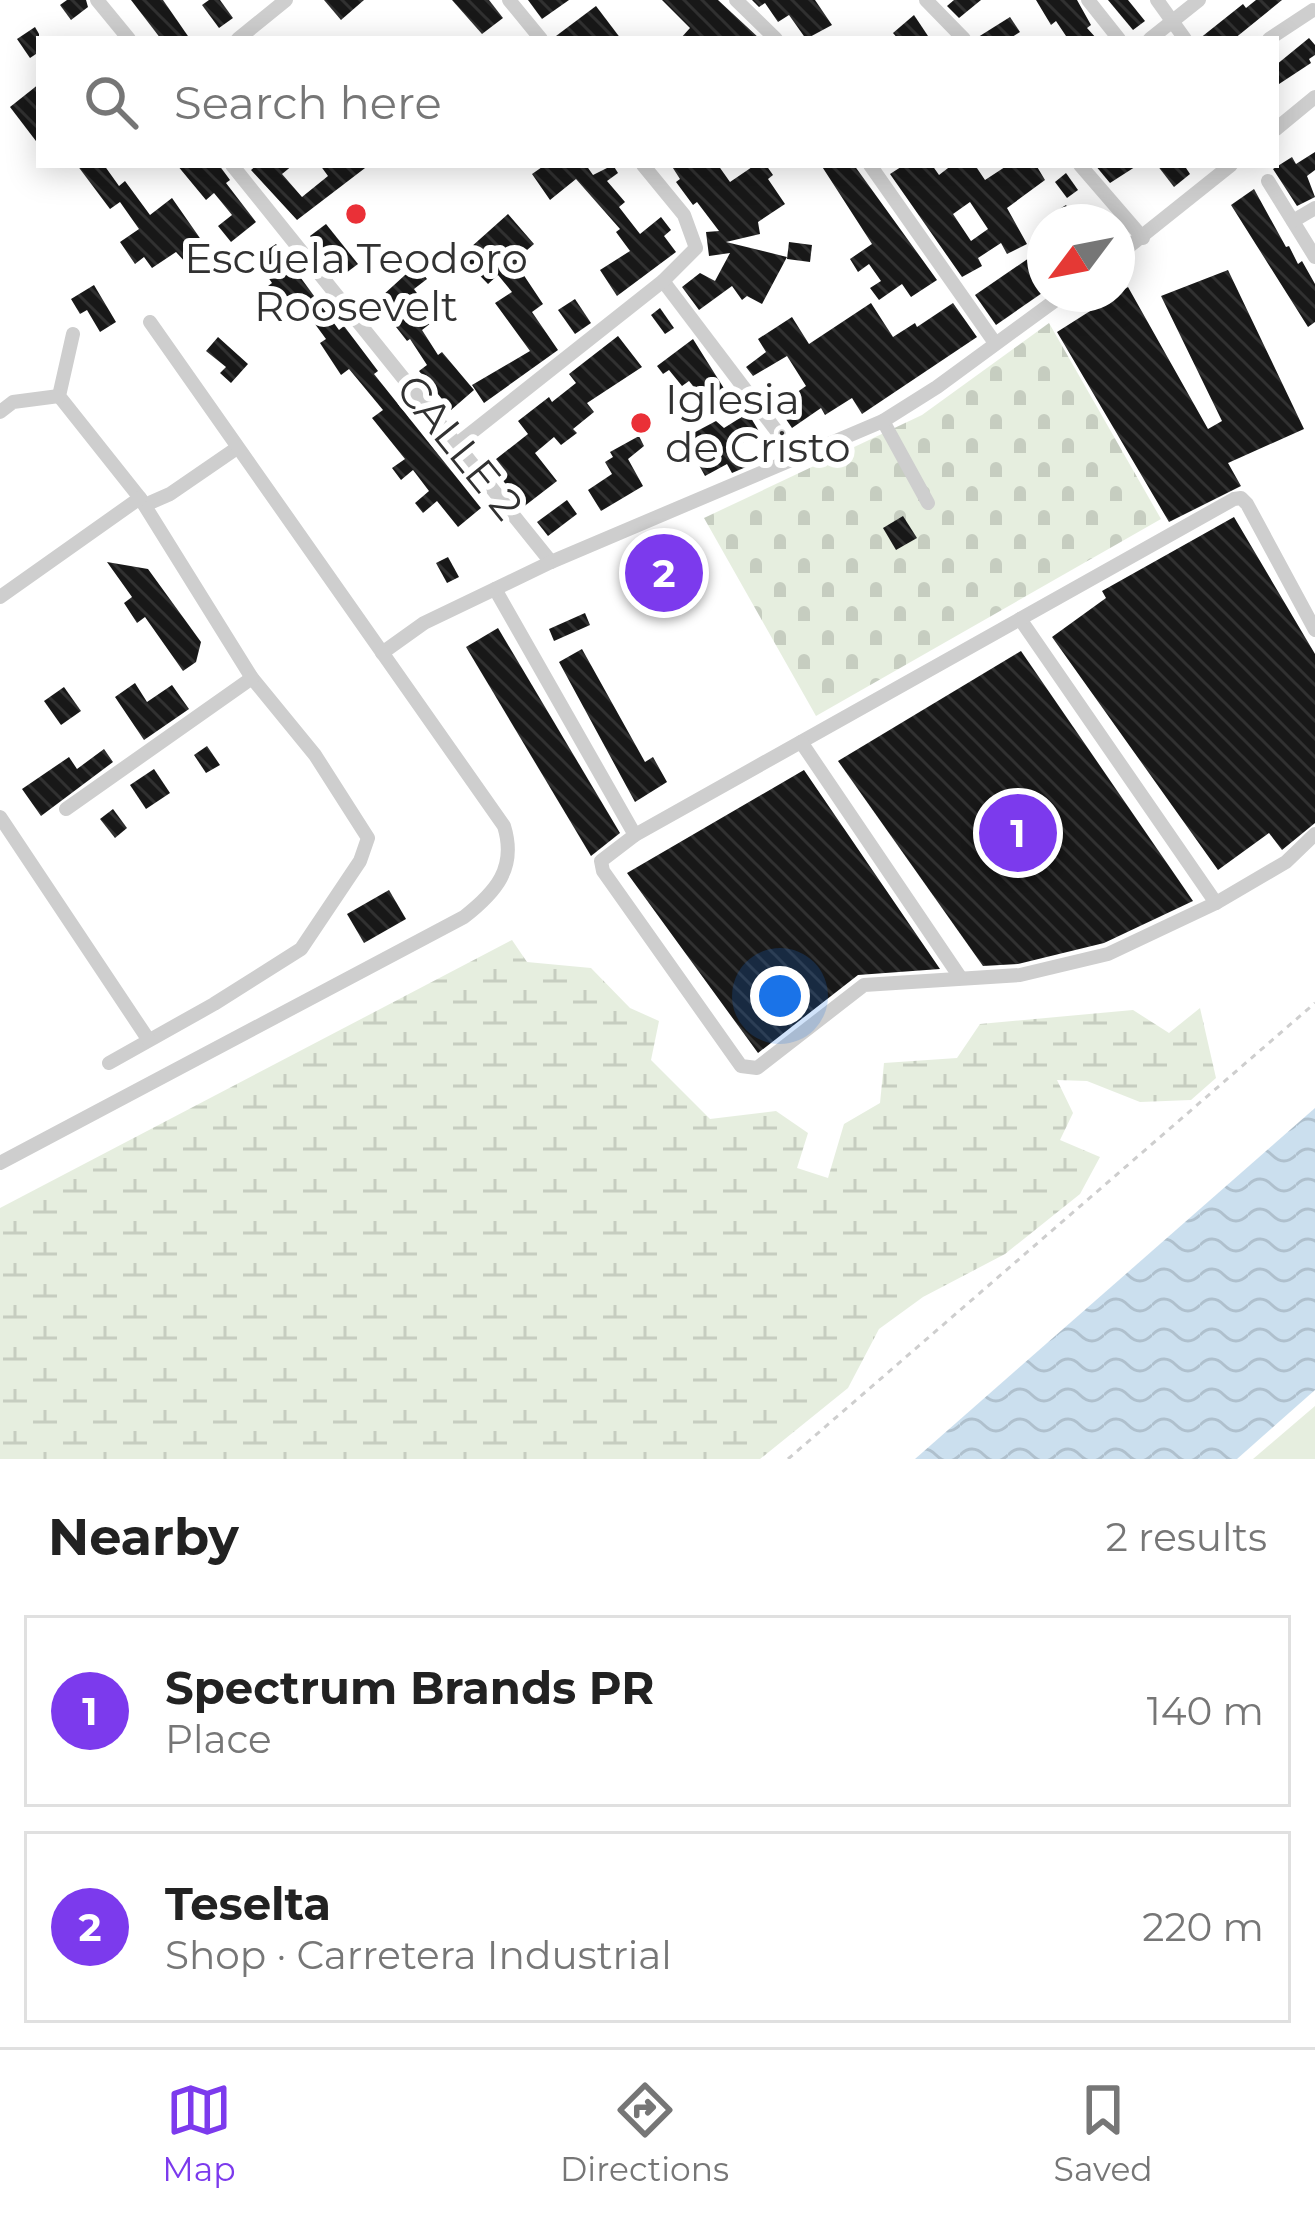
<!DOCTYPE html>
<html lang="en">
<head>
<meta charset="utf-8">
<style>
	body { margin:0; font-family:Montserrat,sans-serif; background:#f6f6f6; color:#222 }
	.compass { position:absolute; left:1027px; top:204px; width:108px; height:108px; border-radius:50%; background:#fff; box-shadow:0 6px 30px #0003; rotate:238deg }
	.you { position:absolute; left:780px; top:996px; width:42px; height:42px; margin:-30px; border:9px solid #fff; border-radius:50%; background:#1a73e8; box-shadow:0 0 0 18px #1a73e833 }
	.badge { display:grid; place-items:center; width:78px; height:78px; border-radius:50%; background:#7c3aed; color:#fff; font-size:39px; font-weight:700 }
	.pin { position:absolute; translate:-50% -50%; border:6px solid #fff; box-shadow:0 3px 12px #0006 }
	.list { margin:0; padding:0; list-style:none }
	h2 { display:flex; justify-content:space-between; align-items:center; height:156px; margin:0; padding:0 48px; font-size:51px }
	h2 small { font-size:39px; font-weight:400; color:#767676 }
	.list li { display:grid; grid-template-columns:78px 1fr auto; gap:36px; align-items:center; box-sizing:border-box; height:192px; margin:0 24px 24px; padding:0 24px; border:3px solid #e0e0e0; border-radius:0px }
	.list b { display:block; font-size:45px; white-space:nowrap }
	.list p { margin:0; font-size:39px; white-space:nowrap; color:#767676 }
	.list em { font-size:39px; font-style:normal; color:#767676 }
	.icon { flex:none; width:66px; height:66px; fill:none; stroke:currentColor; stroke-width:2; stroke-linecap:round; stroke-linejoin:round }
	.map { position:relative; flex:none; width:1315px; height:1459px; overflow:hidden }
	.search { position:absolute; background:#fff; box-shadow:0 6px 30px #0003; left:36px; right:36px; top:36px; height:132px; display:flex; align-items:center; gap:30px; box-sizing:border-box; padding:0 42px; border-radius:0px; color:#767676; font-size:45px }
	.sheet { height:588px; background:#fff }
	nav { display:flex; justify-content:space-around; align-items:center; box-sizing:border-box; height:168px; border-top:3px solid #e0e0e0; background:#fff; font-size:33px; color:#767676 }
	nav a { display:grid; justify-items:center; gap:6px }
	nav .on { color:#7c3aed }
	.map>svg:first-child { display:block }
	.wetland { fill:url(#wetland-marsh) }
	.cemetery { fill:url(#cemetery-stones) }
	.green { fill:#e6eedf }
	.water { fill:url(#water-waves) }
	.building { fill:url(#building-back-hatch); fill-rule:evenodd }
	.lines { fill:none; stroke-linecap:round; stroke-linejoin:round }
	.path { stroke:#cecece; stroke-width:3; stroke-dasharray:6 6; stroke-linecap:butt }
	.minor { stroke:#cecece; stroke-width:14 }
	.poi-dot { fill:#ea3037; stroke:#fff; stroke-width:4.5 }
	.labels { text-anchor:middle; stroke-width:12; stroke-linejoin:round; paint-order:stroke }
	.poi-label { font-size:42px; fill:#313131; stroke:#fff }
	.street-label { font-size:42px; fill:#313131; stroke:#fff }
</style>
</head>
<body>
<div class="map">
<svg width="1315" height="1459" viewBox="0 0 1315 1459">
	<defs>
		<pattern id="wetland-marsh" width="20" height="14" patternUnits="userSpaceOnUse" patternTransform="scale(3)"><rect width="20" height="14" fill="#e6eedf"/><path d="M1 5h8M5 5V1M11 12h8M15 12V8" fill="none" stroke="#c6cdc0"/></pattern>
		<pattern id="cemetery-stones" width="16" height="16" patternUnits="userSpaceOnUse" patternTransform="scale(3)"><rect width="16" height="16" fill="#e6eedf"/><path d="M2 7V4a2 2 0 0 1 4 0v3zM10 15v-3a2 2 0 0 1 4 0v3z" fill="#c6cdc0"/></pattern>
		<pattern id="water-waves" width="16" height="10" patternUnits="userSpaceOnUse" patternTransform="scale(3)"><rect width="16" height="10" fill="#cbdfee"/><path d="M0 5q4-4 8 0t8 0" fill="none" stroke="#afc0cd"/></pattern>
		<pattern id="building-back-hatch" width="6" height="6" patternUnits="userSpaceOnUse" patternTransform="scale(3)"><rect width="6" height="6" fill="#181818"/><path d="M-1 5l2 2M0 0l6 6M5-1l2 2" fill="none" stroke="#313131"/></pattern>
	</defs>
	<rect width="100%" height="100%" fill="#fff"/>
	<!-- wetland -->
	<polygon class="wetland" points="512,940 527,962 591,968 630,1008 659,1021 651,1060 710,1119 776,1111 808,1133 797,1168 828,1178 844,1124 880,1103 884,1063 957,1058 980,1024 1133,1010 1169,1033 1200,1008 1216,1078 1191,1100 1140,1102 1087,1081 1057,1080 1073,1113 1060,1140 1100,1157 1080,1194 1005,1254 923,1297 879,1329 848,1388 760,1459 0,1459 0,1208"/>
	<!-- cemetery -->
	<polygon class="cemetery" points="1049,323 1161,519 816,716 704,518 922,415"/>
	<!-- green -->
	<polygon class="green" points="1315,1406 1315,1459 1253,1459"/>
	<!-- water -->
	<polygon class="water" points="1315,1108 1315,1390 1237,1459 915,1459"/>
	<!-- building -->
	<g class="building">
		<polygon points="67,0 86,0 88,7 71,20 60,5"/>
		<polygon points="131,0 163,0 190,39 161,39"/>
		<polygon points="209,0 220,0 233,18 219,28 202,5"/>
		<polygon points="324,0 364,0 341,20"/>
		<polygon points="452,0 489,0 503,18 482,34"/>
		<polygon points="528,0 569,0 542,19"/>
		<polygon points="662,0 718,0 760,39 680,39 690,28"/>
		<polygon points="752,0 815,0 832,25 806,39 789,15 778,22 765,3 759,7"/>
		<polygon points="954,0 981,0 959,18 947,6"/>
		<polygon points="1036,0 1077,0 1091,25 1087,28 1097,39 1068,39 1056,21 1051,25"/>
		<polygon points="1108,0 1128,0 1145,21 1133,30"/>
		<polygon points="1256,0 1282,0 1234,39 1199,39 1243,4 1246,8"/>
		<polygon points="596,6 621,39 552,39"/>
		<polygon points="914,15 930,39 898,39 893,33"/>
		<polygon points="1010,17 1020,32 1009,39 975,39"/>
		<polygon points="35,27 39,34 39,52 30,58 17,39"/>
		<polygon points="1309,38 1315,45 1315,55 1309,59 1311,63 1276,86 1276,65"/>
		<polygon points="39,84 39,145 10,107"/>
		<polygon points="1315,152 1315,170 1307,176 1315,197 1297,206 1273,169 1292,157 1296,164"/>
		<polygon points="77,165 104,165 119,186 125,181 150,215 172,198 218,264 199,277 176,252 152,268 144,257 135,264 120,242 139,229 120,202 110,209"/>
		<polygon points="177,165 219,165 230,180 226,183 256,222 231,242 218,226 232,215 214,193 206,200"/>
		<polygon points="257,165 293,165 282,174 302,197 328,176 320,165 369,165 297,220 251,170"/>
		<polygon points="545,165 586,165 593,175 613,165 618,173 607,181 625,202 619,207 640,234 661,217 671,230 664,236 676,252 617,296 600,270 630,251 616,232 620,229 576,179 550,200 532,174"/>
		<polygon points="671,165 718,165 730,182 755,165 766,165 773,175 768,179 785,204 758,222 760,234 726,242 787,257 762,304 747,296 742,300 732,286 699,310 682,287 700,273 715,281 730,253 709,256 706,232 719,231 697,202 693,205 676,182 680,179"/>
		<polygon points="821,165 854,165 937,280 911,297 902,284 879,300 870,288 881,281 869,264 858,272 850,259 872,244"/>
		<path d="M904 165H932L939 175 952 165H975L985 180 1008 165H1036L1045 180 1007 208 1027 244 1007 254 1001 243 978 258 982 266 962 277 890 174ZM970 202 988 229 971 241 953 214Z"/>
		<polygon points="1095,165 1138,165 1110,183"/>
		<polygon points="1157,165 1184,165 1190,174 1174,187"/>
		<polygon points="1066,173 1078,190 1067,198 1055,182"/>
		<polygon points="1254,189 1286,247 1289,246 1298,264 1302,261 1315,284 1315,322 1308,327 1231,205"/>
		<polygon points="1066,205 1077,222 1055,222 1050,215"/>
		<polygon points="508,214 534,244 520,256 528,265 521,271 543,304 532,312 558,350 484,403 472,385 530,351 495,303 512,292 498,275 488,284 461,256"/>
		<polygon points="326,224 358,264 342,276 310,236"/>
		<polygon points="789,242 812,245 810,262 787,259"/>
		<polygon points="276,244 339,330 344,326 378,371 374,374 481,508 458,527 437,501 423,513 415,503 429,491 413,470 401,480 392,468 405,459 372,418 383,410 349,369 341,375 320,343 326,339 298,301 294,304 289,296 276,298 268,286 272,283 255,258"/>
		<polygon points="1045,247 1045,291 996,325 975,295"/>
		<polygon points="416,265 427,279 414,289 436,319 422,330 438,355 442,352 474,390 451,410 419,371 427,365 410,339 407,341 382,309 388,304 382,296"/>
		<polygon points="1228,270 1304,429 1228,463 1241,486 1169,522 1057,332 1128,287 1208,429 1222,421 1161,296"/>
		<polygon points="94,285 116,322 100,332 87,310 80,314 71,299"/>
		<polygon points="575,299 591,323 575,334 558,310"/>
		<polygon points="871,303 893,337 915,323 917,327 953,303 977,337 862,414 852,398 825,415 821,408 792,428 777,406 806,386 787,356 753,376 746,367 766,352 758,339 792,317 809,344"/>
		<polygon points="660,308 674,328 665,334 651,315"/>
		<polygon points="618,336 642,367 587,403 594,412 573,429 577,433 561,445 554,437 535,453 557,481 522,508 491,463 528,434 518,421 549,397 552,402 576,383 569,374"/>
		<polygon points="218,337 248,364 231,383 220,373 226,367 206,351"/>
		<polygon points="693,339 725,390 707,404 689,381 682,386 669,370 663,374 657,366"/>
		<polygon points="748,413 760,433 735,447 746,467 732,473 727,464 705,476 684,438 716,421 724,428"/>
		<polygon points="639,436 644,446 628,459 643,486 601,511 588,490 612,474 605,462 613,457 610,452"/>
		<polygon points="567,500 577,514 548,536 537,522"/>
		<polygon points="903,516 917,538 896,550 883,528"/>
		<polygon points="1234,517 1315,654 1315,823 1282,850 1269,833 1218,870 1052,637 1106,598 1102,591"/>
		<polygon points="671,556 682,580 658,590 647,566"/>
		<polygon points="448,557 459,577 447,583 436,563"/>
		<polygon points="107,562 148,569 201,642 196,662 183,671 145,617 137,623 124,603 132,597"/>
		<polygon points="585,613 590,625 554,641 549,629"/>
		<polygon points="498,628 620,833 591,856 466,647"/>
		<polygon points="582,649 645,762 653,757 667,782 635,802 559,662"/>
		<polygon points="1021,651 1193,901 1104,943 1018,964 983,966 838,761"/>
		<polygon points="135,683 147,702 172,685 189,709 144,740 115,697"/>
		<polygon points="64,687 81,711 61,725 44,701"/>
		<polygon points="207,746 220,765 206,773 194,755"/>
		<polygon points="104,749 113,762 41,816 22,789 69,757 77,769"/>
		<polygon points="154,769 170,793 146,809 130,785"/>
		<polygon points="804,770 940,969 858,975 758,1053 627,873"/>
		<polygon points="113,809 127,828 115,838 100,819"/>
		<polygon points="389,890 406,919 364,943 347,914"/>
	</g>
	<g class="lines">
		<!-- path -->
		<polyline class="path" points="788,1459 1315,1003"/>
		<!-- minor -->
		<g class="minor">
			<polyline points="97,0 129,39"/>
			<polyline points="509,0 541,39"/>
			<polyline points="736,0 776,39"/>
			<polyline points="926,0 964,39"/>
			<polyline points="1088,0 1119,39"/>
			<polyline points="1157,0 1185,39"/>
			<polyline points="238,39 286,0"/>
			<polyline points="1150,39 1199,0"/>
			<polyline points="1269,39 1313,10"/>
			<polyline points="1276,129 1315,97"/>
			<polyline points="232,165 551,562"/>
			<polyline points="870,165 995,343"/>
			<polyline points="1080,165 1143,238"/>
			<polyline points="1268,181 1315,257"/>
			<polyline points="1293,221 1315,208"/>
			<polyline points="1117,256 1231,165"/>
			<polyline points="663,281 797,458"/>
			<polyline points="73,334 59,396 140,498 252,678 315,755 368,838 360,861 301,949 214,1004 109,1063"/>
			<polyline points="0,412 13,402 59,396"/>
			<polyline points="883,421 928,503"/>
			<polyline points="457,444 663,281 696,248 684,215 643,165"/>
			<polyline points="145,505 170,494 237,448"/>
			<polyline points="495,589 635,835"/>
			<polyline points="0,597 140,498"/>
			<polyline points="1020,619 1216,903"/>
			<polyline points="1315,630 1247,504 1241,498 1234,499 635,835 601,861 603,871 741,1066 757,1068 864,985 1020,975 1108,954 1216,903 1286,862 1315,834"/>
			<polyline points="382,653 424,623 551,562 883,421 937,387 1064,294"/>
			<polyline points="801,742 960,977"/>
			<polyline points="66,809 252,678"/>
			<polyline points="0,817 148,1039"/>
			<path d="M0 1163 464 917C496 892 517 868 504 826L150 322"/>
		</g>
	</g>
	<!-- markers -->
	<g class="poi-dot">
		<circle cx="356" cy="214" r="12"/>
		<circle cx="641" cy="423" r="12"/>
	</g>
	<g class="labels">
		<!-- poi labels -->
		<g class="poi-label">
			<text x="356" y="273">Escuela Teodoro<tspan x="356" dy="48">Roosevelt</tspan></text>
			<text x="665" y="414" text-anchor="start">Iglesia<tspan x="665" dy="48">de Cristo</tspan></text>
		</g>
		<!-- street labels -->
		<g class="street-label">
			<text transform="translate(460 447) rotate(51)" y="15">CALLE 2</text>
		</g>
	</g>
</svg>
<svg class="compass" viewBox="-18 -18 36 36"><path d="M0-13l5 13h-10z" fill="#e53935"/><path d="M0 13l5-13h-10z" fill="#767676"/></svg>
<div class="you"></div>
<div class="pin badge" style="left:1018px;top:833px">1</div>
<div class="pin badge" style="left:664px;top:573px">2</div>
<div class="search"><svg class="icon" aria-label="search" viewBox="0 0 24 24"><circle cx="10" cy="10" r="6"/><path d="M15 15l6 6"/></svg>Search here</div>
</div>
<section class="sheet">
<h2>Nearby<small>2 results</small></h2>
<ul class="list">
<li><span class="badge">1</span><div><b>Spectrum Brands PR</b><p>Place</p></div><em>140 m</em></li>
<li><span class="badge">2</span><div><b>Teselta</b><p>Shop · Carretera Industrial</p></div><em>220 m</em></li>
</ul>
</section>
<nav>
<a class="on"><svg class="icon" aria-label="map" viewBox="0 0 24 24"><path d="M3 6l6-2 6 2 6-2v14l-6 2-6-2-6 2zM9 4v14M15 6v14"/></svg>Map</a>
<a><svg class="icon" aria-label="directions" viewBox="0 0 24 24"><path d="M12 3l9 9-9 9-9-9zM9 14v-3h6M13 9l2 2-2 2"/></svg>Directions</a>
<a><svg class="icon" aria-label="saved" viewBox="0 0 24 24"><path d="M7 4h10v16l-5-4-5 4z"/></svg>Saved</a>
</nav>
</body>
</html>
